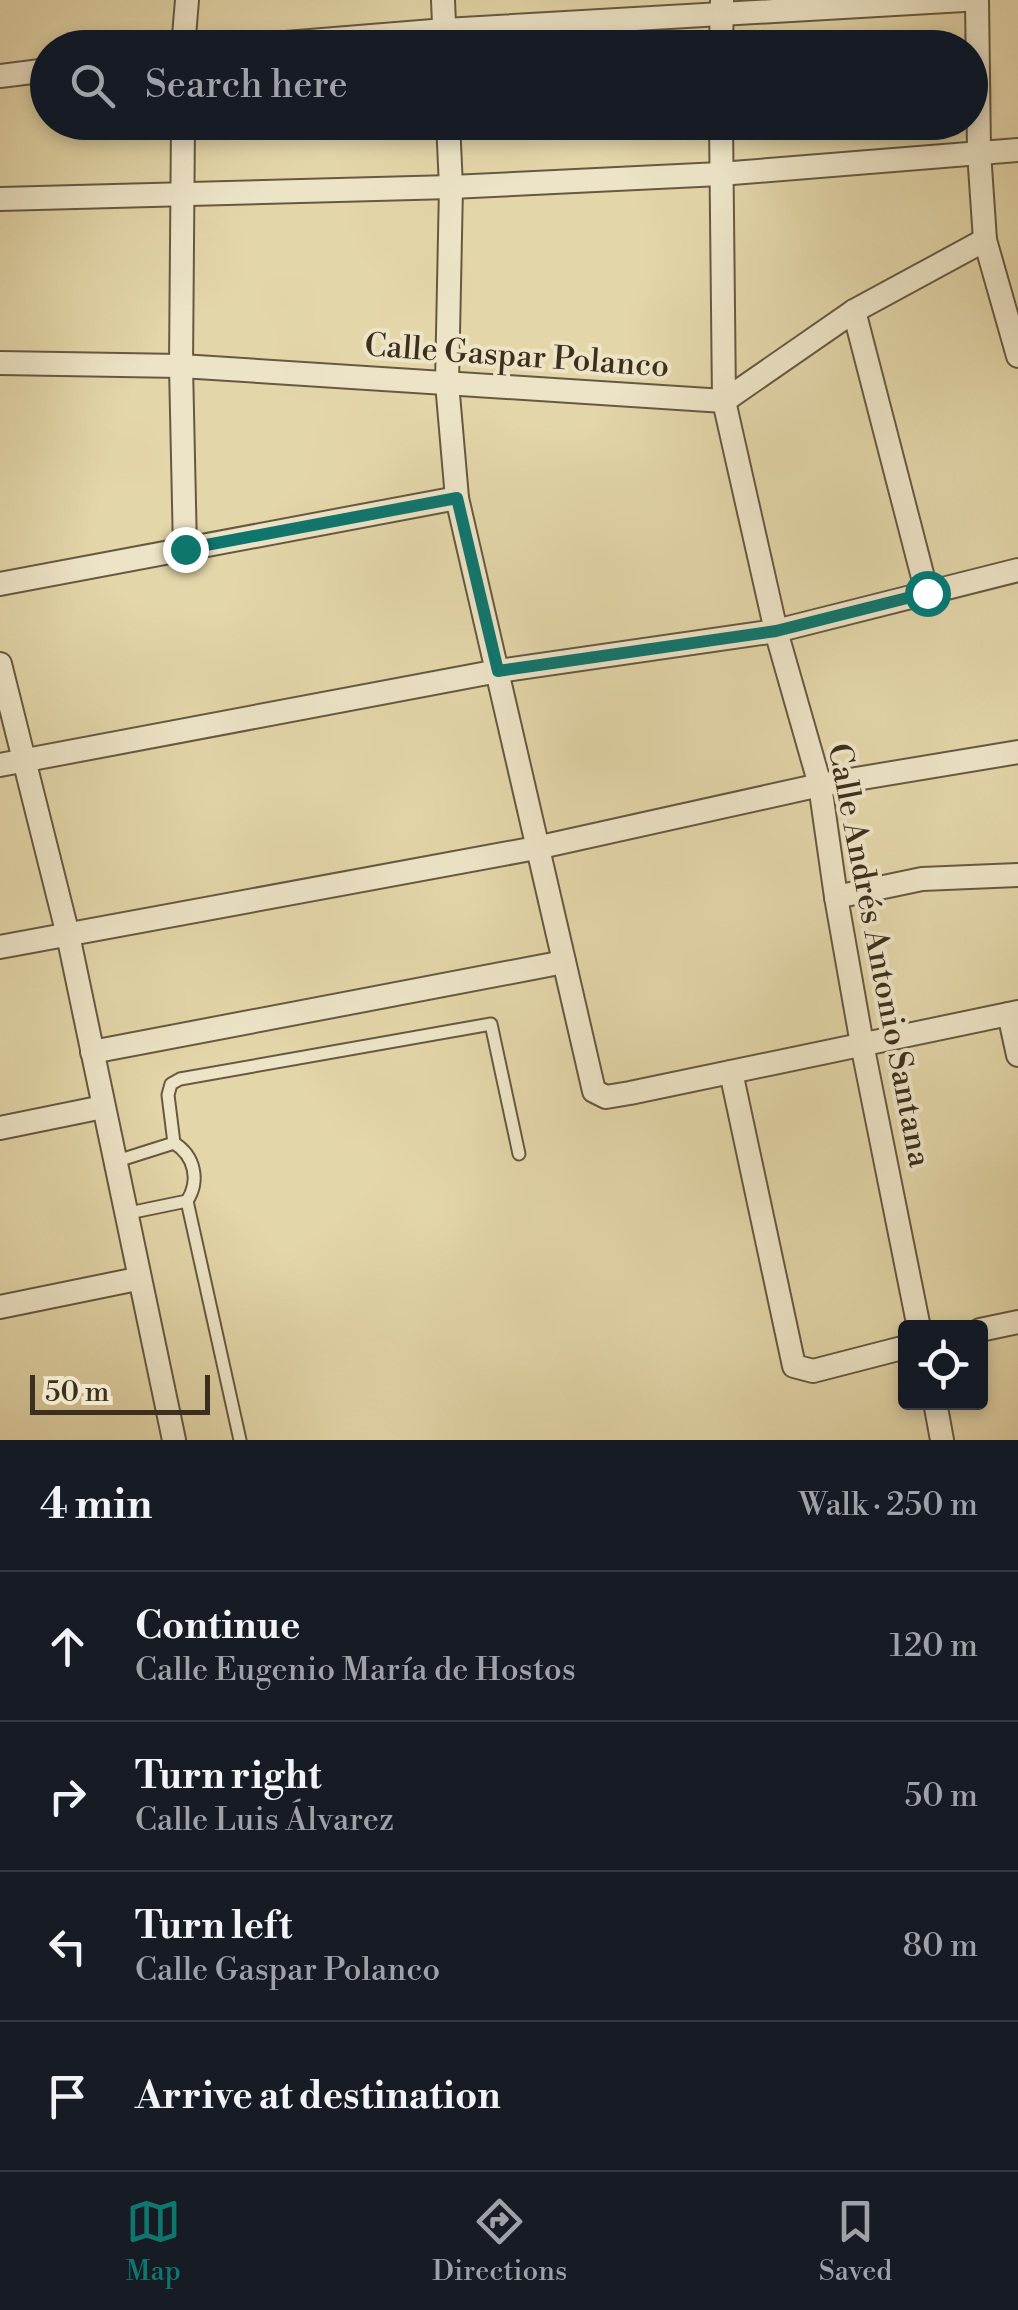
<!DOCTYPE html>
<html lang="en">
<head>
<meta charset="utf-8">
<style>
	body { margin:0; font-family:"Libre Bodoni",serif; background:#242831; color:#f1f3f6 }
	.controls { position:absolute; right:30px; bottom:30px; display:grid; overflow:hidden; border-radius:10px; box-shadow:0 5px 15px #0003 }
	.controls button { width:90px; height:90px; display:grid; place-items:center; padding:0; border:0; border-bottom:2px solid #363941; background:#171b24; color:#f1f3f6; font:50px sans-serif }
	.scale { position:absolute; left:30px; bottom:25px; width:180px; box-sizing:border-box; padding-left:10px; border:5px solid #3c2f1e; border-top:0; font-size:28px; line-height:35px; white-space:nowrap; color:#3c2f1e; -webkit-text-stroke:8px #ede4c7; paint-order:stroke }
	.stop { position:absolute; width:30px; height:30px; margin:-22px; border:8px solid #0f766e; border-radius:50%; background:#fff }
	.stop.end { background:#0f766e; border-color:#fff; box-shadow:0 2px 10px #0008 }
	.list { margin:0; padding:0; list-style:none }
	h2 { display:flex; justify-content:space-between; align-items:center; height:130px; margin:0; padding:0 40px; font-size:42px }
	h2 small { font-size:32px; font-weight:400; color:#9ea1a6 }
	.list li { display:grid; grid-template-columns:65px 1fr auto; gap:30px; align-items:center; box-sizing:border-box; height:150px; padding:0 40px; border-top:2px solid #363941 }
	.list b { display:block; font-size:38px; white-space:nowrap }
	.list p { margin:0; font-size:32px; white-space:nowrap; color:#9ea1a6 }
	.list em { font-size:32px; font-style:normal; color:#9ea1a6 }
	.icon { flex:none; width:55px; height:55px; fill:none; stroke:currentColor; stroke-width:2; stroke-linecap:round; stroke-linejoin:round }
	.map { position:relative; flex:none; width:1018px; height:1440px; overflow:hidden }
	.search { position:absolute; background:#171b24; box-shadow:0 5px 15px #0003; left:30px; right:30px; top:30px; height:110px; display:flex; align-items:center; gap:25px; box-sizing:border-box; padding:0 35px; border-radius:55px; color:#9ea1a6; font-size:38px }
	.sheet { height:730px; background:#171b24 }
	nav { display:flex; justify-content:space-around; align-items:center; box-sizing:border-box; height:140px; border-top:2px solid #363941; background:#171b24; font-size:28px; color:#9ea1a6 }
	nav a { display:grid; justify-items:center; gap:5px }
	nav .on { color:#0f766e }
	.map>svg:first-child { display:block }
	.lines { fill:none; stroke-linecap:round; stroke-linejoin:round }
	.lane-casing { stroke:#665941; stroke-width:15 }
	.street-casing { stroke:#665941; stroke-width:26 }
	.lane { stroke:#ede4c7; stroke-width:11 }
	.street { stroke:#ede4c7; stroke-width:22 }
	.route { stroke:#0f766e; stroke-width:12 }
	.labels { text-anchor:middle; stroke-width:8; stroke-linejoin:round; paint-order:stroke }
	.street-label { font-size:32px; fill:#3c2f1e; stroke:#ede4c7 }
</style>
</head>
<body>
<div class="map">
<svg width="1018" height="1440" viewBox="0 0 1018 1440">
	<rect width="100%" height="100%" fill="#e3d6a9"/>
	<filter id="stains"><feTurbulence type="fractalNoise" baseFrequency=".002" numOctaves="4"/><feColorMatrix values="0 0 0 0 .2 0 0 0 0 .09 0 0 0 0 .02 0 0 0 .5 -.17"/></filter>
	<radialGradient id="worn" r=".72"><stop offset=".6" stop-color="#630" stop-opacity="0"/><stop offset="1" stop-color="#630" stop-opacity=".3"/></radialGradient>
	<g class="lines">
		<!-- lane casing -->
		<g class="lane-casing">
			<g id="lane">
				<path d="M174 1143C195 1156 200 1181 187 1201"/>
				<polyline points="114,1162 174,1143 168,1095 171,1084 180,1079 491,1024 519,1154"/>
				<polyline points="124,1214 187,1201 240,1440"/>
			</g>
		</g>
		<!-- street casing -->
		<g class="street-casing">
			<g id="street">
				<polyline points="443,0 445,48"/>
				<polyline points="977,0 979,152 985,240 1018,356"/>
				<polyline points="183,48 187,0"/>
				<polyline points="225,48 445,30 964,0"/>
				<polyline points="721,48 722,0"/>
				<polyline points="0,76 48,70"/>
				<polyline points="183,122 181,366 185,549"/>
				<polyline points="448,122 451,187 447,383 457,498 594,1091 606,1097 630,1093 1018,1012"/>
				<polyline points="721,122 724,401 776,631 820,785 836,897 862,1044 919,1328"/>
				<polyline points="0,199 451,187 720,174 1018,150"/>
				<polyline points="854,311 927,593"/>
				<polyline points="0,363 181,366 724,401 854,311 985,240"/>
				<polyline points="0,584 457,498"/>
				<polyline points="0,664 68,935 174,1440"/>
				<polyline points="0,765 498,671 776,631 1018,570"/>
				<polyline points="836,897 922,879 1018,875"/>
				<polyline points="0,947 536,848 820,785 1018,752"/>
				<polyline points="1009,1014 1018,1055"/>
				<polyline points="92,1052 564,962"/>
				<polyline points="731,1072 794,1366 813,1371 906,1347"/>
				<polyline points="0,1128 103,1107"/>
				<polyline points="0,1307 137,1279"/>
				<polyline points="980,1330 1018,1322"/>
				<polyline points="935,1402 942,1440"/>
			</g>
		</g>
		<!-- lane -->
		<use href="#lane" class="lane"/>
		<!-- street -->
		<use href="#street" class="street"/>
	</g>
	<g class="lines">
		<!-- route -->
		<polyline class="route" points="185,549 457,498 498,671 776,631 927,593"/>
	</g>
	<g class="labels">
		<!-- street labels -->
		<g class="street-label">
			<text transform="translate(517 355) rotate(4)" y="11">Calle Gaspar Polanco</text>
			<text transform="translate(880 955) rotate(79)" y="11">Calle Andrés Antonio Santana</text>
		</g>
	</g>
	<rect width="100%" height="100%" filter="url(#stains)"/>
	<rect width="100%" height="100%" fill="url(#worn)"/>
</svg>
<div class="controls">
<button><svg class="icon" aria-label="locate" viewBox="0 0 24 24"><circle cx="12" cy="12" r="6"/><path d="M12 2v4M12 18v4M2 12h4M18 12h4"/></svg></button>
</div>
<div class="scale">50 m</div>
<div class="stop" style="left:927px;top:593px"></div>
<div class="stop end" style="left:185px;top:549px"></div>
<div class="search"><svg class="icon" aria-label="search" viewBox="0 0 24 24"><circle cx="10" cy="10" r="6"/><path d="M15 15l6 6"/></svg>Search here</div>
</div>
<section class="sheet">
<h2>4 min<small>Walk · 250 m</small></h2>
<ul class="list">
<li><svg class="icon" aria-label="ahead" viewBox="0 0 24 24"><path d="M12 20V5M6 11l6-6 6 6"/></svg><div><b>Continue</b><p>Calle Eugenio María de Hostos</p></div><em>120 m</em></li>
<li><svg class="icon" aria-label="right" viewBox="0 0 24 24"><path d="M7 20v-9h11M14 6l5 5-5 5"/></svg><div><b>Turn right</b><p>Calle Luis Álvarez</p></div><em>50 m</em></li>
<li><svg class="icon" aria-label="left" viewBox="0 0 24 24"><path d="M17 20v-9H6M10 6l-5 5 5 5"/></svg><div><b>Turn left</b><p>Calle Gaspar Polanco</p></div><em>80 m</em></li>
<li><svg class="icon" aria-label="arrive" viewBox="0 0 24 24"><path d="M6 21V4h12l-3 4 3 4H6"/></svg><div><b>Arrive at destination</b></div></li>
</ul>
</section>
<nav>
<a class="on"><svg class="icon" aria-label="map" viewBox="0 0 24 24"><path d="M3 6l6-2 6 2 6-2v14l-6 2-6-2-6 2zM9 4v14M15 6v14"/></svg>Map</a>
<a><svg class="icon" aria-label="directions" viewBox="0 0 24 24"><path d="M12 3l9 9-9 9-9-9zM9 14v-3h6M13 9l2 2-2 2"/></svg>Directions</a>
<a><svg class="icon" aria-label="saved" viewBox="0 0 24 24"><path d="M7 4h10v16l-5-4-5 4z"/></svg>Saved</a>
</nav>
</body>
</html>
